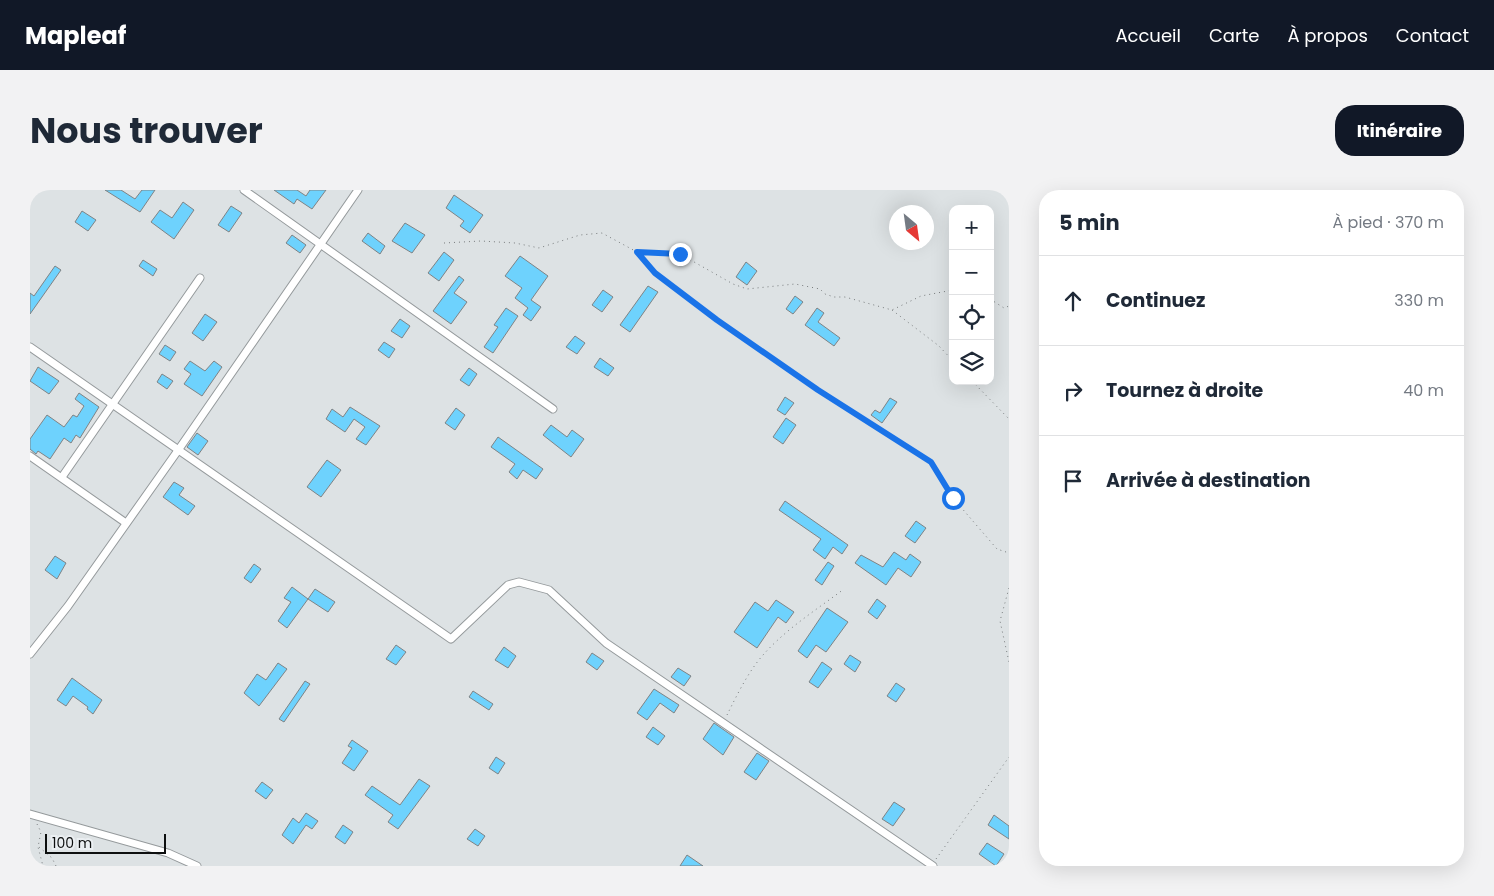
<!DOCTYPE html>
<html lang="fr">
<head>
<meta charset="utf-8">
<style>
	body { margin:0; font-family:Poppins,sans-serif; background:#f2f2f3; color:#1f2937 }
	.controls { position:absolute; right:15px; top:15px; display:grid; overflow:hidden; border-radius:10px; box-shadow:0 5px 20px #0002 }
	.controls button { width:45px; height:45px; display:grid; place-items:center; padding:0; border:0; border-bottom:1px solid #e0e1e3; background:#fff; color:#1f2937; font:25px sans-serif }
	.compass { position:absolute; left:859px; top:15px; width:45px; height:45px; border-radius:50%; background:#fff; box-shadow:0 5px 20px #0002; rotate:151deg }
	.scale { position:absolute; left:15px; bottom:12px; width:121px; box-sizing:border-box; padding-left:5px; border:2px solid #0d0f0f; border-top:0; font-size:14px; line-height:18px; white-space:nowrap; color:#0d0f0f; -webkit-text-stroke:4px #ebeff2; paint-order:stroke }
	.stop { position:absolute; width:15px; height:15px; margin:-11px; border:4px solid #1a73e8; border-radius:50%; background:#fff }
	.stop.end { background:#1a73e8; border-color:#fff; box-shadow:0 1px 5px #0008 }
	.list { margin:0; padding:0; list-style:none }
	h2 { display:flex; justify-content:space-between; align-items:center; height:65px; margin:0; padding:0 20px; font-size:21px }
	h2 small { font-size:16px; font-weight:400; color:#747a83 }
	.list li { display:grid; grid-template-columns:32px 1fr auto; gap:15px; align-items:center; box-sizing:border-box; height:90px; padding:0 20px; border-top:1px solid #e0e1e3 }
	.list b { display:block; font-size:19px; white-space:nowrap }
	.list em { font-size:16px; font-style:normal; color:#747a83 }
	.icon { flex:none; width:28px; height:28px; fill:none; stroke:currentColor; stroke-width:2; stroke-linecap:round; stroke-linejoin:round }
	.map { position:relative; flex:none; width:979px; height:676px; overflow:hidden; border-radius:20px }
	header { display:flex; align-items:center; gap:30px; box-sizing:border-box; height:70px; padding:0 25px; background:#111827; color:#fff }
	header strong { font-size:24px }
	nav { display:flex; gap:28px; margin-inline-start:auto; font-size:18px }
	.intro { display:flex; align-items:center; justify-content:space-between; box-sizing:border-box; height:120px; padding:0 30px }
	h1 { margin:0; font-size:35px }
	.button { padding:12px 22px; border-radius:20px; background:#111827; color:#fff; font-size:18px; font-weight:700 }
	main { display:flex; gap:30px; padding:0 30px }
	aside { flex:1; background:#fff; border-radius:20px; box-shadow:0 5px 20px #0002 }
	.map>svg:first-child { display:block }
	.building { fill:#6ed2fd; stroke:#7f8385 }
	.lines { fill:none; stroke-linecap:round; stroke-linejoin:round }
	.minor-casing { stroke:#959a9c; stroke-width:9 }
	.path { stroke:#777b7c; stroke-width:1; stroke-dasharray:1 4; stroke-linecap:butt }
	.minor { stroke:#fff; stroke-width:7 }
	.route { stroke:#1a73e8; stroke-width:6 }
</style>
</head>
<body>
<header>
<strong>Mapleaf</strong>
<nav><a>Accueil</a><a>Carte</a><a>À propos</a><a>Contact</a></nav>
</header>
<div class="intro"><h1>Nous trouver</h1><a class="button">Itinéraire</a></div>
<main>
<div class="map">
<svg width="979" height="676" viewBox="0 0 979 676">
	<rect width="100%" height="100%" fill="#dde2e4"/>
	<!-- building -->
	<g class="building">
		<polygon points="75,0 91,0 105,9 112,0 125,0 110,22"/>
		<polygon points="244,0 267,0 276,6 280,0 296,0 282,19 267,9 264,14"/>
		<polygon points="424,5 453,25 440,43 430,36 434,31 416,18"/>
		<polygon points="153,12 164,20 144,49 121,32 130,20 142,28"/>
		<polygon points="201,16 212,23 199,42 188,35"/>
		<polygon points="52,21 66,30 58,41 45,32"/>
		<polygon points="375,33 395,45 382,63 362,51"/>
		<polygon points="338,43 355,56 350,64 332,51"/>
		<polygon points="262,45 276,55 270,63 256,53"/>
		<polygon points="414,62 424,70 409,91 398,83"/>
		<polygon points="490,66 518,86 501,110 511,117 501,131 493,125 498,118 485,108 492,98 475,86"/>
		<polygon points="113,70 127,79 123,86 109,76"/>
		<polygon points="716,72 727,81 717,95 706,87"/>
		<polygon points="25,76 31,80 0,124 0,103 4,106"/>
		<polygon points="429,86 434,90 424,103 437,112 421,134 403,121"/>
		<polygon points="618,96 628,102 600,142 590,135"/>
		<polygon points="573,100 583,107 572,122 562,115"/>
		<polygon points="765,106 773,112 763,124 756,119"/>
		<polygon points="476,118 488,126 463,163 454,157 468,137 464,135"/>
		<polygon points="787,118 794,123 788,132 810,148 804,156 775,135"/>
		<polygon points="175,124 187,132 173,151 162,143"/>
		<polygon points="370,129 380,136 372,148 361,141"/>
		<polygon points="545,146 555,153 547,164 536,157"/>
		<polygon points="354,152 365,159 359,168 348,160"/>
		<polygon points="135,155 146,162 140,171 129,164"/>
		<polygon points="570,168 584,178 578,186 564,177"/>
		<polygon points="160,171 175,181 184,171 192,177 172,206 154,194 161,184 154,179"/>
		<polygon points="8,177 29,191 19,204 0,191"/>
		<polygon points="439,178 447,184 439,196 430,190"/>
		<polygon points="132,184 143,191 137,199 127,192"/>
		<polygon points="49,203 69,217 50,248 46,245 41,253 34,248 20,269 8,261 6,264 0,259 0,249 17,225 34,237 43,225 47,227 54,216 45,209"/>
		<polygon points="755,207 764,213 755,225 747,220"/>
		<polygon points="860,208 867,212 852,233 841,225 845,220 850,223"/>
		<polygon points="320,217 350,236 336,255 326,249 335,237 324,229 315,242 296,229 302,219 313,227"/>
		<polygon points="426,218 435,225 425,240 415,233"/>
		<polygon points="756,228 766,235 753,254 743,247"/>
		<polygon points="521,235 537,247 542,240 554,249 541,267 513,245"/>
		<polygon points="167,243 178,251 168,265 157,257"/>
		<polygon points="468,247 513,279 506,289 493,280 487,289 479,282 485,274 461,257"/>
		<polygon points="297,270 311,280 291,307 277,297"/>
		<polygon points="144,292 154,298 149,305 165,316 158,325 133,307"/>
		<polygon points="755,311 818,355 812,364 803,357 795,369 783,360 791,349 749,320"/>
		<polygon points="886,331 896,338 885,353 875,346"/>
		<polygon points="864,362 876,370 880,364 891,372 881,387 868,378 856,395 825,373 831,365 853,377"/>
		<polygon points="25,366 36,373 27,389 15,380"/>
		<polygon points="798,372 804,376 792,395 785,390"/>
		<polygon points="224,374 231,379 221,393 214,388"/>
		<polygon points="262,397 278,409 257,438 248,431 261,412 254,408"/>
		<polygon points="285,399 305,412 298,422 278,409"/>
		<polygon points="847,409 856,416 847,429 838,422"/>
		<polygon points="746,410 764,422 756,433 748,427 727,458 704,442 725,412 738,421"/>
		<polygon points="797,418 818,432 796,462 786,455 777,468 768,461"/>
		<polygon points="366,455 376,462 366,475 356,469"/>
		<polygon points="474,457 486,466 478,478 465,470"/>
		<polygon points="562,463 574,471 567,480 556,472"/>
		<polygon points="820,465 831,472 825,482 814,474"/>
		<polygon points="792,472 802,479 788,498 779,492"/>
		<polygon points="248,473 257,479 229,516 214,503 227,484 236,490"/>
		<polygon points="648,478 661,486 654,496 641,487"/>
		<polygon points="42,488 72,510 63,524 57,519 58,517 43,506 36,516 27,510"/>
		<polygon points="275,491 280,494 254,532 249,529"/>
		<polygon points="866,493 875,499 866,512 857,506"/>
		<polygon points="624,499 649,515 644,523 630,513 617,530 607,523"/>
		<polygon points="443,501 463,514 459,520 439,507"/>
		<polygon points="684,533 704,547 693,565 673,549"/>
		<polygon points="623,537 635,546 628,555 616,547"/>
		<polygon points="322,550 338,561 324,581 312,573 322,558 318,556"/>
		<polygon points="727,563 739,571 726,590 714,582"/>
		<polygon points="466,567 475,573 468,584 459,578"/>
		<polygon points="389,589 400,596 368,639 358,632 363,625 335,605 342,596 370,615"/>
		<polygon points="232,592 243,600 236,609 225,601"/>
		<polygon points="864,612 875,619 863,636 852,629"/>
		<polygon points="276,623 288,631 282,639 276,635 263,654 252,645 263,628 269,633"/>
		<polygon points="964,625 979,636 979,649 958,635"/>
		<polygon points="313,635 323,642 315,654 305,647"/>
		<polygon points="445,639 455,646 448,656 437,649"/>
		<polygon points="957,653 974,664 966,676 949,664"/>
		<polygon points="657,665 673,676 650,676"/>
	</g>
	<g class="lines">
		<!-- minor casing -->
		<g class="minor-casing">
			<g id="minor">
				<polyline points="214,0 523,219"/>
				<polyline points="0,157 421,449 478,395 489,392 519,400 576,453 903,676"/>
				<polyline points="0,266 96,333"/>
				<polyline points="32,287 170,88"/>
				<polyline points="0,464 38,416 149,259 328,0"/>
				<polyline points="0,624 138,663 167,676"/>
			</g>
		</g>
		<!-- path -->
		<g class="path">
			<polyline points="414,53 451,51 485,53 509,58 550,45 572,43 607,62 650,64 703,94 717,99 765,94 790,99 795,104 804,107 815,107 862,120 891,106 923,100"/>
			<polyline points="607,63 625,83 687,130 787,200 901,271 923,308 967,359 979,363"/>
			<polyline points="960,109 974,118 979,116"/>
			<polyline points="862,120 909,156 923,171"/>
			<polyline points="942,191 979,229"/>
			<polyline points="979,398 970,431 979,472"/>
			<path d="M697 525C707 505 718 482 733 465 756 439 786 420 814 399"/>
			<polyline points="7,634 11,642 8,657 13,676"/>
			<polyline points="9,657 22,668 26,676"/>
			<polyline points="906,669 979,567"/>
		</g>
		<!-- minor -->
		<use href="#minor" class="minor"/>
	</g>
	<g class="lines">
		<!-- route -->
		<polyline class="route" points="650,64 607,62 625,83 687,130 788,200 901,272 923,308"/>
	</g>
</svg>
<div class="controls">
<button>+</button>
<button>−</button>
<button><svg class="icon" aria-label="locate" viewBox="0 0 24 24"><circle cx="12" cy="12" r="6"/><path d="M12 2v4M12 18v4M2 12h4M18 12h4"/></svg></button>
<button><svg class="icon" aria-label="layers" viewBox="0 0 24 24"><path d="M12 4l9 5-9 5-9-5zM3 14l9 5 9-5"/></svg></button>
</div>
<svg class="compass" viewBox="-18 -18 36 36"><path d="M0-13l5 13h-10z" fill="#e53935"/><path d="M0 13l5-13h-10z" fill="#747a83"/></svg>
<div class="scale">100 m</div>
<div class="stop" style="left:923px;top:308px"></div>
<div class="stop end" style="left:650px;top:64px"></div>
</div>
<aside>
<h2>5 min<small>À pied · 370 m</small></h2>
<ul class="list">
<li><svg class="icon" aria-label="ahead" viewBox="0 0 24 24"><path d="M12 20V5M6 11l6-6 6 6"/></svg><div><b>Continuez</b></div><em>330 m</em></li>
<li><svg class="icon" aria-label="right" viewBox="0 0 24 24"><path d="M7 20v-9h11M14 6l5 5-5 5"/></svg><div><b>Tournez à droite</b></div><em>40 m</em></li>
<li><svg class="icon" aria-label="arrive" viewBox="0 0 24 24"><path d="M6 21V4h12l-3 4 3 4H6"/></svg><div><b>Arrivée à destination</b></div></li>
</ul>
</aside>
</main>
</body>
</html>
